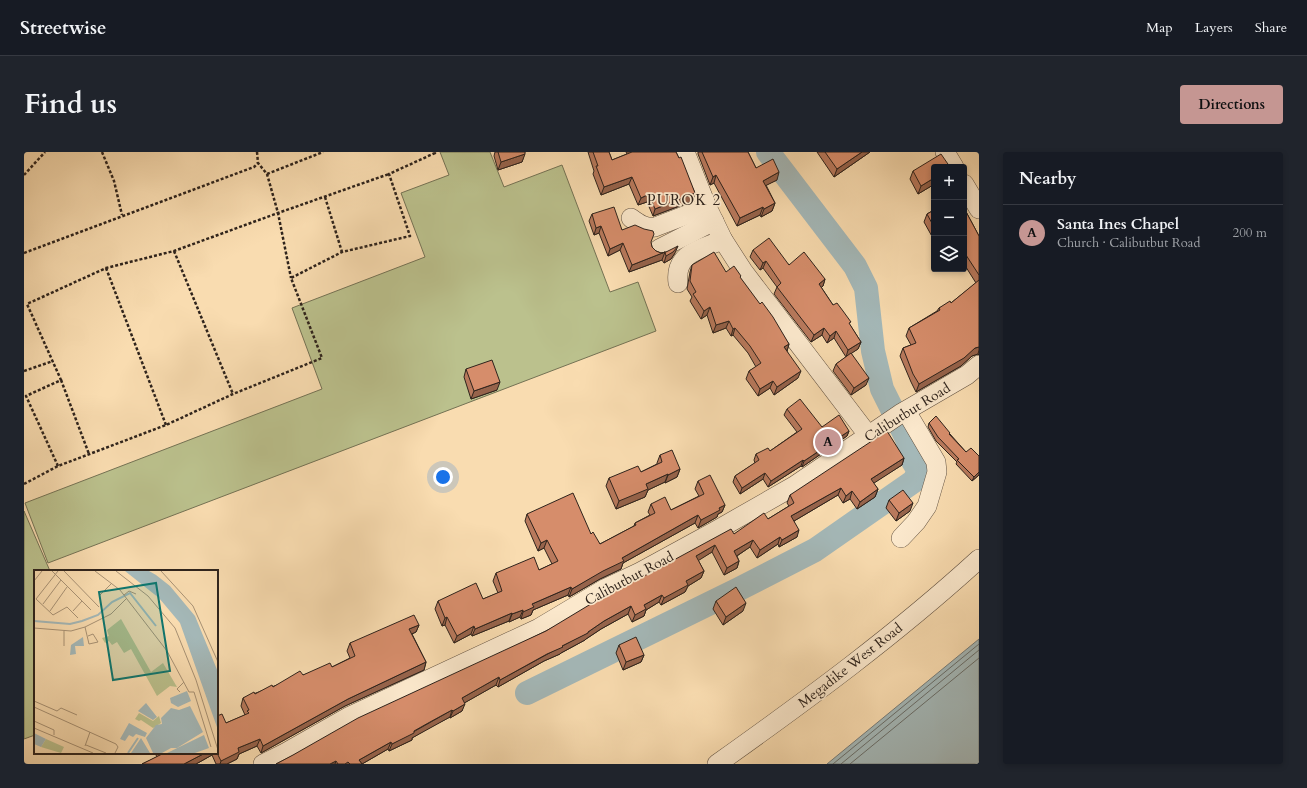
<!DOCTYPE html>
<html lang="en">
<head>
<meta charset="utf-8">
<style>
	body { margin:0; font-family:Cardo,serif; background:#20242c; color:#f1f3f6 }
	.controls { position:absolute; right:12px; top:12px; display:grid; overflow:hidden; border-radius:4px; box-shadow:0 2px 6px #0003 }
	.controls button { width:36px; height:36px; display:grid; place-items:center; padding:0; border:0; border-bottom:1px solid #363941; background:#171b24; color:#f1f3f6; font:20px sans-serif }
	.you { position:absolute; left:419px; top:325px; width:14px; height:14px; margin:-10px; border:3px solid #fff; border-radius:50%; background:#1a73e8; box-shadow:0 0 0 6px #1a73e833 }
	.badge { display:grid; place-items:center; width:26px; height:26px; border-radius:50%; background:#c59692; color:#111; font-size:13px; font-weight:700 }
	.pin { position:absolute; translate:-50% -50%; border:2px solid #fff; box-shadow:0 1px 4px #0006 }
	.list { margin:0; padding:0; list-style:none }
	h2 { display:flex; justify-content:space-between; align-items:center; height:52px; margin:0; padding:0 16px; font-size:17px }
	h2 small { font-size:13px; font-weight:400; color:#9ea1a6 }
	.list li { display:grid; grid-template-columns:26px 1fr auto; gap:12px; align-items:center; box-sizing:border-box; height:56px; padding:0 16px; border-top:1px solid #363941 }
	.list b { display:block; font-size:15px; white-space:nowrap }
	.list p { margin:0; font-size:13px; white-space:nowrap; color:#9ea1a6 }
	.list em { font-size:13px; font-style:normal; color:#9ea1a6 }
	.icon { flex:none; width:22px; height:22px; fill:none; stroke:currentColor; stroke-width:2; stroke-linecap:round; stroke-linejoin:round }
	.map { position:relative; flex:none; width:955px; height:612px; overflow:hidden; border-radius:4px }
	header { display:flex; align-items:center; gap:24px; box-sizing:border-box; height:56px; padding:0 20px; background:#171b24; border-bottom:1px solid #363941 }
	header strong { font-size:19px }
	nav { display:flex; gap:22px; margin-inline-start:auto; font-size:14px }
	.intro { display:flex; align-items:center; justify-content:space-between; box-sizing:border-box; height:96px; padding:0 24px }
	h1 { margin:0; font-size:28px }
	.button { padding:10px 18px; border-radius:4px; background:#c59692; color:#111; font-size:14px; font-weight:700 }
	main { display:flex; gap:24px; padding:0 24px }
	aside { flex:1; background:#171b24; border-radius:4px; box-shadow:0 2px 6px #0003 }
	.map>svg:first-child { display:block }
	.green { fill:#bbc18d; stroke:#747254 }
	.water { fill:#a4b8b8; stroke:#757c7a }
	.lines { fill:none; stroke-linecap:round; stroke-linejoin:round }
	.shore { stroke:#696e6a; stroke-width:1 }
	.river { stroke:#a4b8b8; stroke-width:24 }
	.minor-casing { stroke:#615141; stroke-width:20 }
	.path { stroke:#2e231c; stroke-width:2.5; stroke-dasharray:3 2; stroke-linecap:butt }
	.minor { stroke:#fbe8cc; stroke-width:19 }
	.wall { fill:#b8795c; stroke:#2e231c }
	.shaded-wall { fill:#96634b; stroke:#2e231c }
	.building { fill:#d68d6b; stroke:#2e231c }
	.labels { text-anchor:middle; stroke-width:3.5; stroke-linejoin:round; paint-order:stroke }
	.street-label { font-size:14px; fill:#2e231c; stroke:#fbe8cc }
	.neighbourhood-label { font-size:15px; letter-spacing:1px; fill:#2e231c; stroke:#fbe8cc }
	.inset-river { fill:none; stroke:#a4b8b8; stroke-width:2 }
	.inset-road { fill:none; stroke:#a89275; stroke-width:1 }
	.view { fill:#0f766e; fill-opacity:0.15; stroke:#0f766e; stroke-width:2 }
	.inset-edge { fill:none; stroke:#2e231c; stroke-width:2 }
</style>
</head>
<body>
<header>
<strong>Streetwise</strong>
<nav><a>Map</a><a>Layers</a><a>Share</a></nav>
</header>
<div class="intro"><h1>Find us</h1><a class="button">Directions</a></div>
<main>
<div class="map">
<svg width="955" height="612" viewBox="0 0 955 612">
	<rect width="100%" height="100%" fill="#f9dcb0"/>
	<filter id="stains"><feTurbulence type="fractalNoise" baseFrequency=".005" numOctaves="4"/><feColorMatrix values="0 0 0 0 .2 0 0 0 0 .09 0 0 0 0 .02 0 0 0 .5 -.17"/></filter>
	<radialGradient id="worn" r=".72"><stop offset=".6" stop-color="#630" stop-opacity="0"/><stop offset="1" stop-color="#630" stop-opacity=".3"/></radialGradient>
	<!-- green -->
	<g class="green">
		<polygon points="416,0 466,0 480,35 538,13 586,140 614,130 632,179 24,411 1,351 298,237 268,156 401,105 377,41 425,23"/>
		<polygon points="0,359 26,419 11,419 11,583 0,587"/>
	</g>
	<!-- water -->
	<polygon class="water" points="955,487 955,612 803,612"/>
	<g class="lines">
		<!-- shore -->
		<g class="shore">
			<polyline points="809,612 955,492"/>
			<polyline points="817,612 955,498"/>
			<polyline points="826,612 955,506"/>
		</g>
		<!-- river -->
		<polyline class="river" points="503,541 715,437 791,398 890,329 895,319 889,309 883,287 858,237 849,199 842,136 831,114 744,0"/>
		<!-- minor casing -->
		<g class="minor-casing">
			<g id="minor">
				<polyline points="661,0 683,55 699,88 719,119 844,283"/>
				<polyline points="921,0 930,15"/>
				<polyline points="940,32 955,57"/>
				<path d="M607 66C615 72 621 76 631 75L683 55"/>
				<polyline points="635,97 690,69"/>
				<path d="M654 131C650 101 677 97 699 88"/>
				<polyline points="877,386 892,370 903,354 913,320 912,310 882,259"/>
				<polyline points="239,612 261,601 326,564 515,476 582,436 616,420 693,378 770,334 876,262 943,223 955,213"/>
				<path d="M693 612C783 548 873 482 955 407"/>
			</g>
		</g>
		<!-- path -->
		<g class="path">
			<polyline points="78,0 90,29 98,63"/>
			<polyline points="233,0 234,11 243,22 254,61 267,126"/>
			<polyline points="243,22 299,0"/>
			<polyline points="0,23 21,0"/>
			<polyline points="301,45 318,100"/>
			<polyline points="150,99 209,242"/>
			<polyline points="0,101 230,15 234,11"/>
			<polyline points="82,116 142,273"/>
			<polyline points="0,219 29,209"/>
			<polyline points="37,228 65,302"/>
			<polyline points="34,314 2,244 37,228 3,152 82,116 150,99 254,61 365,22"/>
			<polyline points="0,332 34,314 142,273 209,242 298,206 267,126 318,100 386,84 365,22 411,1 410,0"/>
		</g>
		<!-- minor -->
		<use href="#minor" class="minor"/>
	</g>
	<!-- wall -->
	<g class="wall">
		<polygon points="471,0 501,0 498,10 474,18 470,4"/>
		<polygon points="564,0 585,0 588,8 603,2 602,0 652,0 671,41 669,49 629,64 623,50 614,53 605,32 577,43 569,22 570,19"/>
		<polygon points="674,0 724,0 732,16 753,28 742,33 751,51 748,59 737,65 736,63 713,74 690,31 686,33 674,2"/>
		<polygon points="793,0 846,0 810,25"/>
		<polygon points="910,15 910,35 909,33 894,42 886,27 889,19"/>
		<polygon points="940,56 955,84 955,203 954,202 948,204 937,214 892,240 887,230 876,204 879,196 887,193 882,184 885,176 913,159 915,156 927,151 952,131 940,112"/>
		<polygon points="910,58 910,88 900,70 903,62"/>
		<polygon points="568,62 598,78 627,91 628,95 632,99 637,101 642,100 651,101 647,107 640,111 638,108 605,120 596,98 584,104 575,81 570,83 565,69"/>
		<polygon points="729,98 801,127 799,134 797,135 809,153 826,173 837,190 834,197 827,201 842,233 827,243 809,219 812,212 822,205 810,186 803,191 798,183 787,190 750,142 753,135 739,116 736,118 726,105"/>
		<polygon points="668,113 702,120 716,126 765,192 763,199 774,226 750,243 746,236 734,244 722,227 725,219 732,215 724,201 709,183 707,184 702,176 689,181 683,163 677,167 666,149 668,145 663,137 666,120"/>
		<polygon points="442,217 473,238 447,247 440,225"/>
		<polygon points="763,257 798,275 825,279 823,284 778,315 777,314 744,335 739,327 716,342 709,330 711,324 731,311 730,308 732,302 746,299 773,280 760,263"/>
		<polygon points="905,271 926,282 942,300 955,304 955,323 948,329 932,312 933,310 912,289 904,275"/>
		<polygon points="636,303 656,317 653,325 641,331 641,330 624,338 621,345 592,357 582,334 585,326 617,320 633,312 633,311"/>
		<polygon points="880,306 878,313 849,331 854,337 851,345 833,357 826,347 819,351 814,343 770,369 773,385 755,395 754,392 733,406 726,395 713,404 715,409 713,416 700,423 688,400 674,408 680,419 677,426 664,434 661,440 637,453 635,450 622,458 620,464 608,470 604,462 577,477 562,487 561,488 537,501 536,502 520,509 474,535 472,533 440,551 438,559 426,566 426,565 403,577 388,586 388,588 365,599 364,597 338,612 252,612 522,479 710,382 744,367 765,354 763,351 766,343"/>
		<polygon points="674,329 701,353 698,360 694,362 693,365 674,376 671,371 599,411 597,417 576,427 545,445 544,443 509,458 507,463 497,467 496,465 485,470 485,469 448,484 447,482 430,491 421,473 418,474 411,457 414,449 459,447 474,441 469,429 472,421 515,418 528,412 520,396 514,399 501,369 503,362 567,382 576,392 610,374 611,371 626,363 624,360 627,352 647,358 675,344 671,337"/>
		<polygon points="865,348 886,359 872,369 862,356"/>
		<polygon points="692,449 719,459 699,473 689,457"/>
		<polygon points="395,473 392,480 388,482 402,510 400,518 321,554 237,601 233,594 215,602 213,607 203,612 192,612 188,603 172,612 118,612 133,605 131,601 193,601 202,571 221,563 217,554 219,546 279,523 308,515 326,506 323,499 326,491"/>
		<polygon points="595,493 620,503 617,510 599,518 592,501"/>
	</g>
	<!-- shaded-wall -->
	<g class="shaded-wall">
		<polygon points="838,0 846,0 810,25 813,17"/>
		<polygon points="501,2 498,10 474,18 477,10"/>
		<polygon points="755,20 753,28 737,36 739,29"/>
		<polygon points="692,23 690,31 686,33 689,25"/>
		<polygon points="608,25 605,32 577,43 580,35"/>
		<polygon points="910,26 910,29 909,33 894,42 897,34"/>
		<polygon points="671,41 669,49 629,64 631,57"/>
		<polygon points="625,42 623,50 614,53 617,46"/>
		<polygon points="751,51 748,59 737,65 740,57"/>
		<polygon points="739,55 736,63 713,74 716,66"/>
		<polygon points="577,74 575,81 570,83 572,76"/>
		<polygon points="599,91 596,98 584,104 586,97"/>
		<polygon points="654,94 651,101 647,107 640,111 642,104"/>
		<polygon points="641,100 638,108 605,120 608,113"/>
		<polygon points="742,109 739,116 736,118 739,111"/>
		<polygon points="801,127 799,134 793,139 795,132"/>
		<polygon points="686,155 683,163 677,167 680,159"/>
		<polygon points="705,169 702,176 689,181 692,173"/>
		<polygon points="711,176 709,183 707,184 709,177"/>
		<polygon points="800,176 798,183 787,190 790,183"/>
		<polygon points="812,179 810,186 803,191 806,184"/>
		<polygon points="837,190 834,197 822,205 824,198"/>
		<polygon points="765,192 763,199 760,195"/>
		<polygon points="955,195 955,198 954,202 948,204 937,214 892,240 895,232 951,196"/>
		<polygon points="777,219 774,226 750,243 753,235"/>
		<polygon points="845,226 842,233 827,243 830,236"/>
		<polygon points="749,229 746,236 734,244 736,237"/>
		<polygon points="476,230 473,238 447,247 450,239"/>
		<polygon points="825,279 823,284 778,315 780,309"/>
		<polygon points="880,306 878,313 844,335 847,327"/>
		<polygon points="779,308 777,314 744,335 747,329"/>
		<polygon points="656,317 653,325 641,331 644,323"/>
		<polygon points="955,320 955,323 948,329 950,325"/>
		<polygon points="741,321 739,327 716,342 718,336"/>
		<polygon points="644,322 641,330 624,338 621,345 592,357 595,349 622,332"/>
		<polygon points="817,336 814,343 765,372 767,364"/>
		<polygon points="854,337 851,345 833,357 836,350"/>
		<polygon points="828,339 826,347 819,351 822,344"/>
		<polygon points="889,351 886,359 872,369 875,361"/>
		<polygon points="701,353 698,360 694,362 693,365 674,376 677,368 695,356"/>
		<polygon points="674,363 671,371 599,411 597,417 576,427 545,445 548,437 598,406"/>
		<polygon points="775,378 773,385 755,395 758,388"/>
		<polygon points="756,385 754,392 733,406 736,398"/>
		<polygon points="523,388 520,396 514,399 517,391"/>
		<polygon points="729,388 726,395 708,407 710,399"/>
		<polygon points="691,393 688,400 669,412 672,404"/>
		<polygon points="715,409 713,416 700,423 703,416"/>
		<polygon points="680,419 677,426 664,434 661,440 637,453 640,446 662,429"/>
		<polygon points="547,435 544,443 509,458 507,463 497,467 499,460 508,452"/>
		<polygon points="638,443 635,450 622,458 620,464 608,470 611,463 620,453"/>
		<polygon points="722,451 719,459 699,473 702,465"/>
		<polygon points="607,454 604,462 577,477 562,487 561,488 537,501 536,502 520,509 474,535 476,528 564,480 580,469"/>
		<polygon points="499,458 496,465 485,470 488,462"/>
		<polygon points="488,461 485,469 448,484 451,477"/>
		<polygon points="423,465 421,473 418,474 421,466"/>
		<polygon points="395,473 392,480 383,484 385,477"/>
		<polygon points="450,474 447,482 430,491 433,484"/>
		<polygon points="620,503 617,510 599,518 602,510"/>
		<polygon points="402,510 400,518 321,554 237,601 239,594 324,547"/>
		<polygon points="475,525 472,533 435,554 438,546"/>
		<polygon points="441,552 438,559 426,566 429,559"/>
		<polygon points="428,558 426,565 388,586 388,588 365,599 368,592"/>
		<polygon points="236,587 233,594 215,602 213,607 203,612 196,612 197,609 214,596"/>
		<polygon points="367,590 364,597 338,612 335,608"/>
		<polygon points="181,601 189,601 188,603 172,612 160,612"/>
		<polygon points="312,609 311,612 306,612"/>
	</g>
	<!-- building -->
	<g class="building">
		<polygon points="474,0 501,0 501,2 477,10"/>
		<polygon points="569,0 585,0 588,8 608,0 652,0 655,6 657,5 671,41 631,57 625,42 617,46 608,25 580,35 572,14 574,14"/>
		<polygon points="678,0 724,0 732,16 749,7 755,20 739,29 751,51 740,57 739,55 716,66 692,23 689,25"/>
		<polygon points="801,0 838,0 813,17"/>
		<polygon points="917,2 926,15 910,15 910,26 897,34 889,19"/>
		<polygon points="590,55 598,78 611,73 620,77 629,79 630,82 627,90 628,95 632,99 637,101 642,100 654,94 649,100 642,104 641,100 608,113 599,91 586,97 577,74 572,76 568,62"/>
		<polygon points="940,56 955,84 955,123 940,100"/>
		<polygon points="910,58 910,75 903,62"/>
		<polygon points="745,86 765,113 780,100 801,127 795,132 809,153 813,151 819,159 827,170 825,171 837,190 824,198 812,179 806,184 800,176 790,183 753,135 757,131 742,109 739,111 729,98"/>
		<polygon points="690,100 702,120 710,114 717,124 716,125 736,152 738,150 749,165 765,192 760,195 777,219 753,235 749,229 736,237 725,219 737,211 726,194 711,176 709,177 705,169 692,173 686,155 680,159 669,142 672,140 666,129 668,113"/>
		<polygon points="955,128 955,195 951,196 940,206 895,232 889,222 879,196 892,191 885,176 916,158 915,156 926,149 927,151"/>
		<polygon points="827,201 845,226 830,236 812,212"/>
		<polygon points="468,208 476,230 450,239 442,217"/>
		<polygon points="776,247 798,275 815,263 825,279 780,309 779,308 747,329 741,321 718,336 711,324 735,308 732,302 744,296 746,299 778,277 763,257"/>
		<polygon points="912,264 926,281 925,282 942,300 947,296 955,304 955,320 950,325 933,308 935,307 914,285 905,271"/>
		<polygon points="863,279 880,306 847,327 854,337 836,350 828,339 822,344 817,336 767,364 775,378 758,388 756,385 736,398 729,388 710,399 715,409 703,416 691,393 672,404 680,419 662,429 664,433 640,446 638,443 620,453 622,457 611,463 607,454 580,469 564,480 564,481 538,494 539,495 523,502 476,528 475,525 438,546 441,552 429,559 428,558 406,570 390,579 390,581 368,592 367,590 335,608 338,612 326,612 324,610 321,612 314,612 312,609 306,612 252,612 269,603 334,566 522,479 590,438 624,422 707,377 710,382 740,361 744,367 770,351 766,343"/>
		<polygon points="648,298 656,317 644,323 644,322 622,332 624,337 595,349 585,326 614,314 617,320 638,310 636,303"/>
		<polygon points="686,323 701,353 695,356 696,358 677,368 674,363 598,406 600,409 579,419 548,437 547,435 508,452 510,455 499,460 499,458 488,462 488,461 451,477 450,474 433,484 423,465 421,466 414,449 452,431 459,447 478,439 472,421 510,405 515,418 534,409 523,388 517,391 503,362 549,341 567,382 569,380 576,392 612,373 611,371 631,361 627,352 641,345 647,358 680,342 674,329"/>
		<polygon points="879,338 889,351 875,361 865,348"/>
		<polygon points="712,435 722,451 702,465 692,449"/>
		<polygon points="390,463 395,473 385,477 402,510 324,547 239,594 236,587 214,596 215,600 197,609 193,601 193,564 198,562 202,571 225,561 223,559 225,558 219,546 230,540 231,542 248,533 249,535 276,519 279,523 306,511 308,515 331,504 326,491"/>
		<polygon points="612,485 620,503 602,510 595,493"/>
		<polygon points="138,601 181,601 160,612 118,612 138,602"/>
	</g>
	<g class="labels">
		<!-- street labels -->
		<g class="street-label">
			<text transform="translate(883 260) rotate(-32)" y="5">Calibutbut Road</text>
			<text transform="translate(605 426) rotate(-28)" y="5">Calibutbut Road</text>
			<text transform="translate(826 513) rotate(-38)" y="5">Megadike West Road</text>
		</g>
		<!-- neighbourhood labels -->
		<g class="neighbourhood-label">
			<text x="660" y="53">PUROK 2</text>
		</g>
	</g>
	<!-- overview -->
	<g transform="translate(10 418)">
		<rect width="184" height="184" fill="#f9dcb0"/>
		<path d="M87 49 117 102 129 93 143 117 136 116 123 126 97 79 90 83 83 72 78 75 75 71 71 73 68 68 75 66 73 60ZM105 143 119 151 125 146 127 153 119 158 107 150 105 151 101 149ZM12 169 30 177 27 183 7 177Z" fill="#bbc18d"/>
		<path d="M91 1H115L122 5 136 16 161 46 184 102V160L146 53 125 28ZM49 67 50 76H41L42 84 36 85 37 75ZM153 121 157 131 144 137 137 133 136 128ZM112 133 123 147 119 150 104 141ZM156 136 169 162 143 178H137L128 183H119L112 168 122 155 128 154 127 148 137 138 145 140ZM95 153 113 163 111 167 102 164 99 167 95 165 91 171 86 169ZM0 163 12 169 7 177 0 174ZM170 165 175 178 161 183H133ZM107 168 116 183H97Z" fill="#a4b8b8"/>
		<path class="inset-river" d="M0 51 36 54 48 51 64 45 78 32 96 23 122 56M94 183 104 168"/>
		<path class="inset-road" d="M18 1 57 40M24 1 2 29 19 45 33 37 44 48M30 1 65 37M61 1 86 20 133 81 155 122H160L177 177M82 1 114 26 141 58 162 110 184 180M127 1 159 36 184 92M0 11 8 1M66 25 78 13M90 25 95 21 102 24M9 34 27 10M16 41 33 17M39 41 48 31M51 57 55 74 64 72 59 64 54 66M0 58 37 61 51 57 77 44 93 28M30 61V76M146 122 143 119 150 112M0 131 23 141 27 138 43 145M0 137 82 174 84 177 81 183M0 151 20 160V165M0 158 59 183M52 175 72 183M51 176 56 162"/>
		<path class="view" d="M122 13 136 101 79 110 65 22Z"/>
		<rect width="184" height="184" class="inset-edge"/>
	</g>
	<rect width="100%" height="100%" filter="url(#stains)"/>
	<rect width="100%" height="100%" fill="url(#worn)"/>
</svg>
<div class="controls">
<button>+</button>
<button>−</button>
<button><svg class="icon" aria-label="layers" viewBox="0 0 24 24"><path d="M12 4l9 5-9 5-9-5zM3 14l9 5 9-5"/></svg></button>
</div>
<div class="you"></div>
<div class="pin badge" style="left:804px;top:290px">A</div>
</div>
<aside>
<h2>Nearby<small></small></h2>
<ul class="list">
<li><span class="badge">A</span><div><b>Santa Ines Chapel</b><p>Church · Calibutbut Road</p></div><em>200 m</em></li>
</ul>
</aside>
</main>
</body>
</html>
